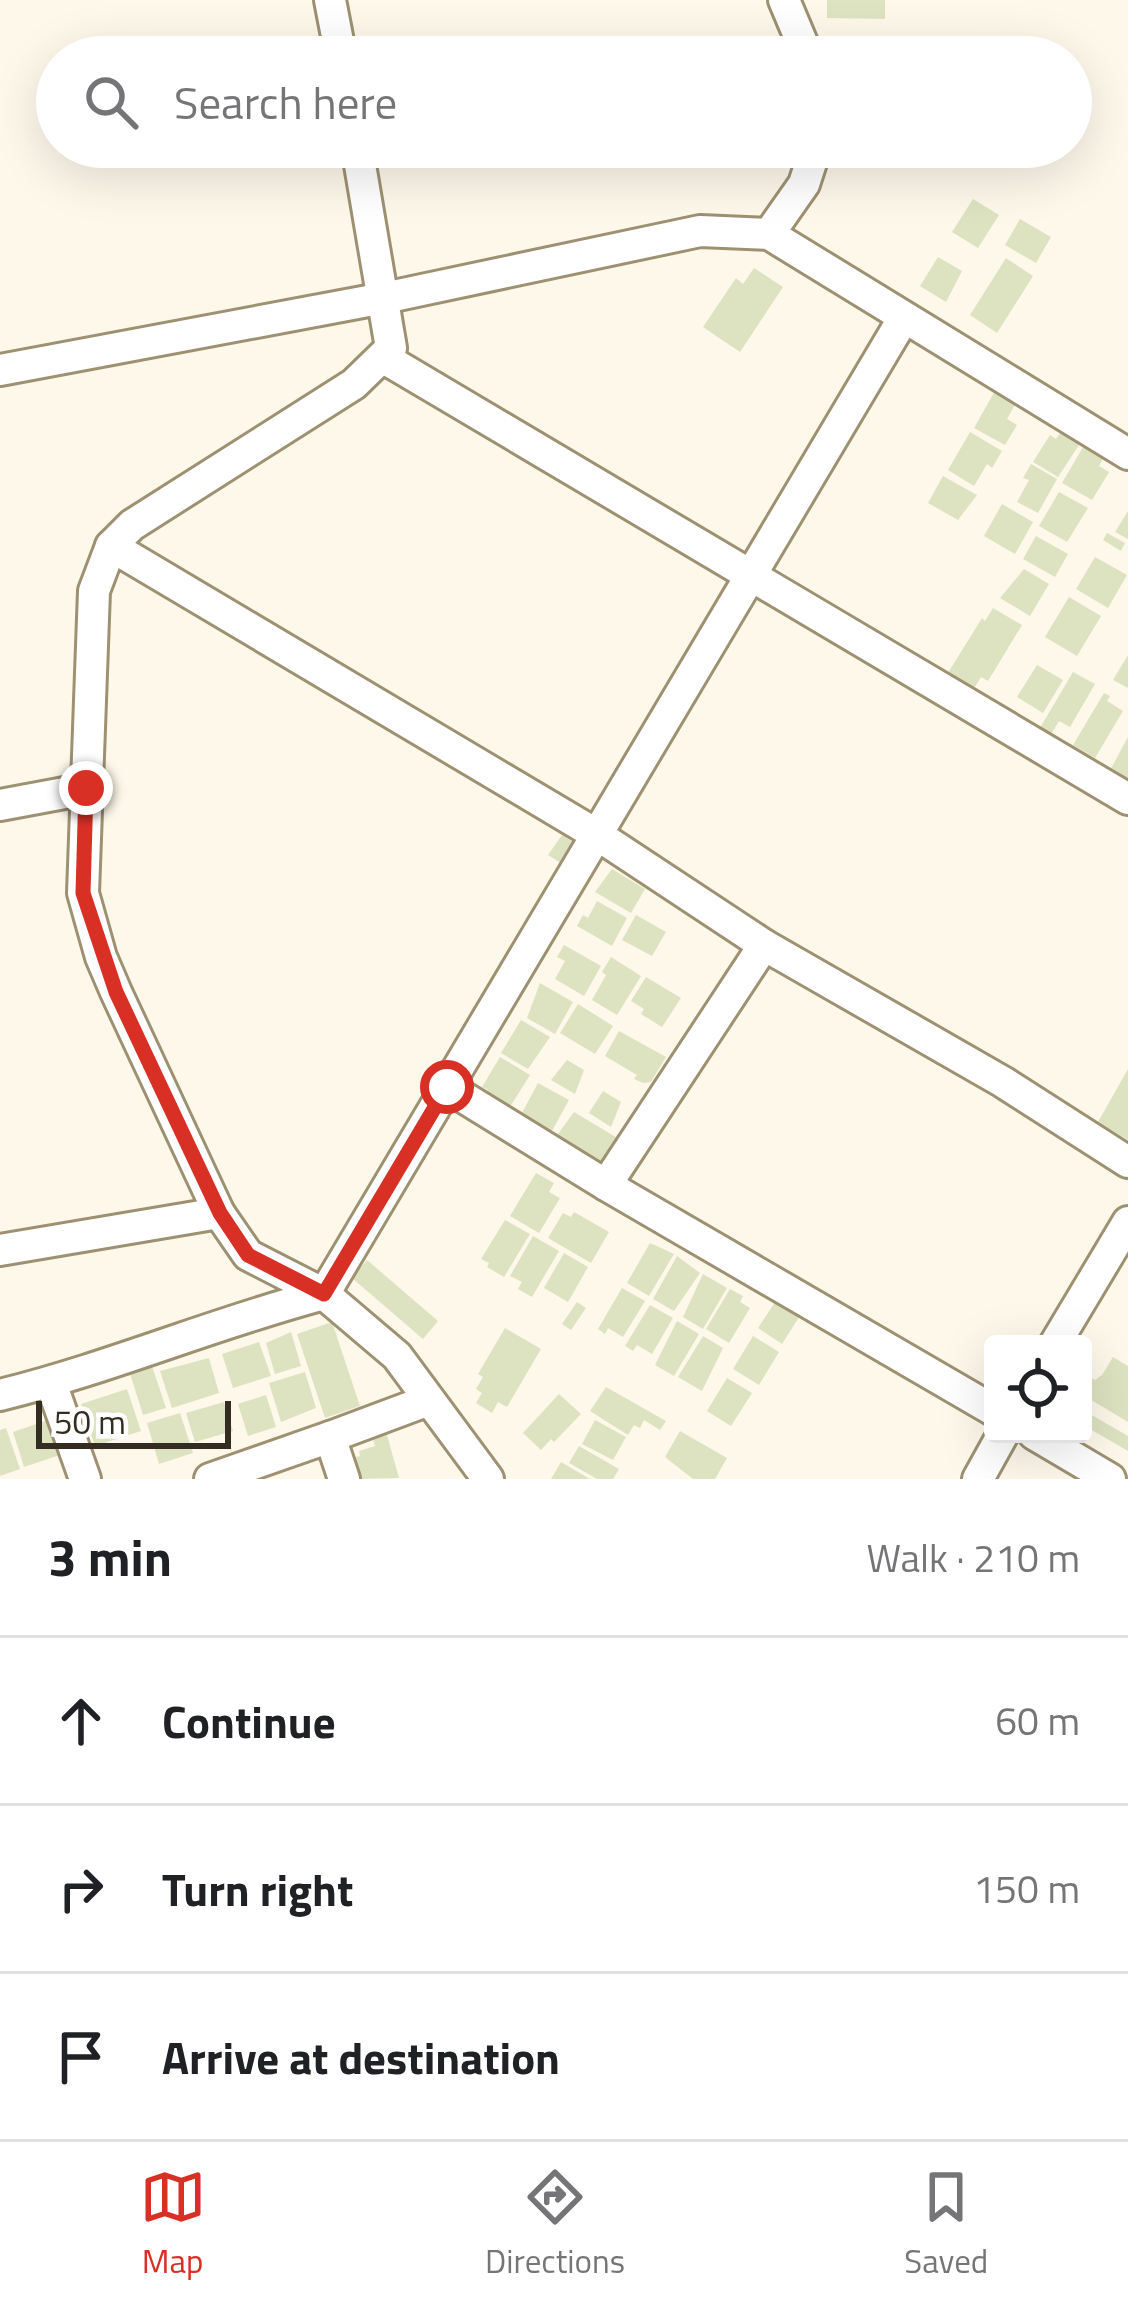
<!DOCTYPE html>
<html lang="en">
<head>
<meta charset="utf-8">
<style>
	body { margin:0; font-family:"Titillium Web",sans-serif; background:#f6f6f6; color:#202124 }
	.controls { position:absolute; right:36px; bottom:36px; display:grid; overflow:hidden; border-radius:12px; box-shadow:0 12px 48px #0002 }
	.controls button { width:108px; height:108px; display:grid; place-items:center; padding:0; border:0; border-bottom:3px solid #e0e0e0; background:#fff; color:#202124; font:60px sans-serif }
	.scale { position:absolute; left:36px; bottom:30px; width:195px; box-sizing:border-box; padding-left:12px; border:6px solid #332d21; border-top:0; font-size:33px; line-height:42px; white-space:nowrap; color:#332d21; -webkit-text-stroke:9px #fff; paint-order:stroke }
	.stop { position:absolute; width:36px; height:36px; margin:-27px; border:9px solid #d93025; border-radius:50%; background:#fff }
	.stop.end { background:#d93025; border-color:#fff; box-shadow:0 3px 12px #0008 }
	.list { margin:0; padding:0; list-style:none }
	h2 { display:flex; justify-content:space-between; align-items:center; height:156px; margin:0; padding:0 48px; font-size:51px }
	h2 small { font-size:39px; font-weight:400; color:#757577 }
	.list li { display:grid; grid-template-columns:78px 1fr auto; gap:36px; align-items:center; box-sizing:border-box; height:168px; padding:0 48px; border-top:3px solid #e0e0e0 }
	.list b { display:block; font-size:45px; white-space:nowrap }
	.list em { font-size:39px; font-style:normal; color:#757577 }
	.icon { flex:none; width:66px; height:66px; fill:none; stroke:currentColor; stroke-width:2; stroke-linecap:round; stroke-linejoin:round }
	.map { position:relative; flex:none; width:1128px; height:1479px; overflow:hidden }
	.search { position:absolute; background:#fff; box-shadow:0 12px 48px #0002; left:36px; right:36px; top:36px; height:132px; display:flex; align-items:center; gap:30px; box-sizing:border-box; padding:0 42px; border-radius:66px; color:#757577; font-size:45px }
	.sheet { height:660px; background:#fff }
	nav { display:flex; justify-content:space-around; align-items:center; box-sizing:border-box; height:168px; border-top:3px solid #e0e0e0; background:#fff; font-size:33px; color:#757577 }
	nav a { display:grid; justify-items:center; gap:6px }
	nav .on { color:#d93025 }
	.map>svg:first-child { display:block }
	.building { fill:#dde3c1 }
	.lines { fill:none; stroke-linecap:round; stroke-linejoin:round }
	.minor-casing { stroke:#9e9172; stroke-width:36 }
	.minor { stroke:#fff; stroke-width:30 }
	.route { stroke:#d93025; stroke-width:15 }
</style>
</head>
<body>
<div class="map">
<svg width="1128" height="1479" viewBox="0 0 1128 1479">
	<rect width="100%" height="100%" fill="#fdf8ea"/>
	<!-- building -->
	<g class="building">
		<polygon points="827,0 885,0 885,19 827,18"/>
		<polygon points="973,199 999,215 978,248 952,232"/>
		<polygon points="1020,219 1051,237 1036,263 1005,245"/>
		<polygon points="938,257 962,271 946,302 920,286"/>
		<polygon points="1006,258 1033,276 997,333 970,315"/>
		<polygon points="754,268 783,287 740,352 703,327 736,278 743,284"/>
		<polygon points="996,389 1017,401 1007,419 1017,425 1005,445 974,428"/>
		<polygon points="1062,430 1081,442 1058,477 1033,462 1050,435 1056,439"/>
		<polygon points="970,432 1002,451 992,468 987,464 974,486 948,470"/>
		<polygon points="1086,442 1103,459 1099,466 1109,472 1092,500 1062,483"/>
		<polygon points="1031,464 1057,479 1038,513 1017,502 1029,480 1023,478"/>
		<polygon points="943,476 977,495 958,520 928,503"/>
		<polygon points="1059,492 1088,508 1067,542 1039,526"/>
		<polygon points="1002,504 1033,522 1015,554 984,536"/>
		<polygon points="1128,511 1128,539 1115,532"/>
		<polygon points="1107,533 1125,543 1121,551 1103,540"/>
		<polygon points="1036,536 1068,554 1055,577 1023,559"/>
		<polygon points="1095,557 1127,575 1108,608 1076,589"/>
		<polygon points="1024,569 1049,584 1030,616 1000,598"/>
		<polygon points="1069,597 1101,616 1077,656 1045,637"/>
		<polygon points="993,608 1022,625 988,681 981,677 972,692 946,676 982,618 985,621"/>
		<polygon points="1128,655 1128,688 1113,680"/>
		<polygon points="1037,665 1063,680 1043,713 1017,697"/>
		<polygon points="1073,672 1095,684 1070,727 1059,721 1048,739 1037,733"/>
		<polygon points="1104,693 1110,696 1107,701 1123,711 1095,758 1073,745"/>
		<polygon points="1128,737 1128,787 1108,774"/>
		<polygon points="562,835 582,848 569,868 548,855"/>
		<polygon points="612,869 645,889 631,913 595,892"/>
		<polygon points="597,901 627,918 612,946 577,926 583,915 588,918"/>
		<polygon points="636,915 666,932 652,956 622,940"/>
		<polygon points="564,945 601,966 584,996 555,979 565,961 557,957"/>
		<polygon points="611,957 641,976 617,1015 592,1000 606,975 602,972"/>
		<polygon points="646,977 681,998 662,1027 641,1014 644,1009 631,1001"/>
		<polygon points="540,983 573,1002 555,1034 527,1018"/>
		<polygon points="578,1004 613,1026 595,1054 560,1033"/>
		<polygon points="521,1020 550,1037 528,1069 501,1053"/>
		<polygon points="619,1031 666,1057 651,1082 643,1083 634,1079 637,1075 605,1056"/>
		<polygon points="500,1057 530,1075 510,1107 505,1104 500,1112 481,1100 488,1090 482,1087"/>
		<polygon points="567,1060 584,1070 575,1094 551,1080"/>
		<polygon points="1128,1069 1128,1140 1098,1122"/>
		<polygon points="538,1083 569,1100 548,1138 524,1125 529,1117 522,1113"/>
		<polygon points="603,1091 621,1102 611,1127 589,1113"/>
		<polygon points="574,1112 619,1139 606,1161 591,1164 555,1138"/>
		<polygon points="536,1173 554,1183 549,1192 560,1198 539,1233 510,1216"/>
		<polygon points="574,1212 609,1232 591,1263 548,1238 563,1213 571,1217"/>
		<polygon points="505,1220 530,1234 504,1277 487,1267 489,1263 481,1259"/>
		<polygon points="533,1236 559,1251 532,1297 518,1289 522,1282 510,1276"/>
		<polygon points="650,1243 674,1254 649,1296 627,1283"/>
		<polygon points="564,1253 588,1267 568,1302 544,1288"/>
		<polygon points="677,1256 700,1273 674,1311 653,1299"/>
		<polygon points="367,1260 438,1321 423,1339 352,1278"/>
		<polygon points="703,1274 727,1288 703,1329 683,1317"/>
		<polygon points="622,1288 645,1301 623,1337 608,1328 605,1334 598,1329"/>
		<polygon points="730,1289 743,1296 740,1302 750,1308 729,1343 706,1329"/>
		<polygon points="577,1302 586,1308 571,1330 562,1324"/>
		<polygon points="775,1302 799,1317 782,1344 758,1328"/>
		<polygon points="650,1305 673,1318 652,1354 637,1345 633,1351 625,1346"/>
		<polygon points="677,1321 699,1334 674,1376 655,1365"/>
		<polygon points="332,1322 360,1406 325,1418 297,1334"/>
		<polygon points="505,1328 541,1349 507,1407 498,1402 492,1413 476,1403 482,1393 476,1389 483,1377 478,1374"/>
		<polygon points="291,1332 301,1366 275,1374 266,1343"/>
		<polygon points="703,1336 723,1348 702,1391 678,1377"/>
		<polygon points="753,1336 779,1352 759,1385 733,1369"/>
		<polygon points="259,1342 271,1376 233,1388 222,1354"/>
		<polygon points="1113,1357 1128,1366 1128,1422 1083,1395 1088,1376 1095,1380 1102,1375"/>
		<polygon points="209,1358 219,1393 172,1408 160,1371"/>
		<polygon points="150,1360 166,1408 143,1415 128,1367"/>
		<polygon points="305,1372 316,1408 281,1422 269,1383"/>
		<polygon points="727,1378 752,1393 731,1426 707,1411"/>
		<polygon points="606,1387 666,1421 660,1430 644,1420 640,1428 634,1425 628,1435 590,1411"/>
		<polygon points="127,1389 141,1431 95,1446 81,1404"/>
		<polygon points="559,1394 581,1414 554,1442 551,1439 541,1450 523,1433"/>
		<polygon points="266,1395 276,1427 248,1436 238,1404"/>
		<polygon points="224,1402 233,1431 195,1442 186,1413"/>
		<polygon points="1083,1410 1128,1436 1128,1451 1083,1425"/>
		<polygon points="180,1413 193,1453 159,1464 147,1423"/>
		<polygon points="48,1420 60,1455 24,1467 13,1432"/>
		<polygon points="595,1420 626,1437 613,1460 582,1444"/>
		<polygon points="6,1428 20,1469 0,1476 0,1430"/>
		<polygon points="385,1428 399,1478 357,1479 350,1459 360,1456 359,1451 375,1446 371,1433"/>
		<polygon points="680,1431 727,1458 715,1479 693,1479 665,1457"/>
		<polygon points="579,1446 619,1469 613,1479 597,1479 569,1463"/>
		<polygon points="561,1462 590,1479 551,1479"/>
	</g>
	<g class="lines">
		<!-- minor casing -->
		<g class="minor-casing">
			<g id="minor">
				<polyline points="330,0 341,57"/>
				<polyline points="784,0 808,57"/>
				<polyline points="357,147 391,348 354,384 132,525 111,546 94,591 83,893 101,957 116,992 219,1213 248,1255 324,1294 397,1356 488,1479"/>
				<polyline points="769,234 804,184 816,147"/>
				<polyline points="384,358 1128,799"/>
				<polyline points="0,370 384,298 700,231 769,234 1128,454"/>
				<polyline points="111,546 599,836 764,945 1003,1082 1128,1162"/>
				<polyline points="0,805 86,789"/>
				<polyline points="447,1087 606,1185 993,1410"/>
				<polyline points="606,1185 764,945"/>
				<polyline points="0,1250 219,1213"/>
				<polyline points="1055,1344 1128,1222"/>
				<polyline points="51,1383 85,1479"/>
				<path d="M0 1395C110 1368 214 1323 324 1294L903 319"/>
				<polyline points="1034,1434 1110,1479"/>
				<polyline points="330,1437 429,1400"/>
				<polyline points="210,1479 330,1437 344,1479"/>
				<polyline points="978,1479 1003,1434"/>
			</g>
		</g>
		<!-- minor -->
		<use href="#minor" class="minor"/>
	</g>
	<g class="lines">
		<!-- route -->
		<polyline class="route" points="86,788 83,893 116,992 220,1213 248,1255 324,1294 447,1087"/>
	</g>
</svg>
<div class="controls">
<button><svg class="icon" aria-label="locate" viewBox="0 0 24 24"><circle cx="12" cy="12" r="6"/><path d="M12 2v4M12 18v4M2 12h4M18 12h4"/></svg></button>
</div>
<div class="scale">50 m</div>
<div class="stop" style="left:447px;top:1087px"></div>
<div class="stop end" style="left:86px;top:788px"></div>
<div class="search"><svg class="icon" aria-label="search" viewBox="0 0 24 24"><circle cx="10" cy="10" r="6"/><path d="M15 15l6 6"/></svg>Search here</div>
</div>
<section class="sheet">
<h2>3 min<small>Walk · 210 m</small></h2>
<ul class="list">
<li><svg class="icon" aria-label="ahead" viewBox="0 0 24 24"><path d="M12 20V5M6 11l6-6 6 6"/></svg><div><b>Continue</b></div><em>60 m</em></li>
<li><svg class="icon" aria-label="right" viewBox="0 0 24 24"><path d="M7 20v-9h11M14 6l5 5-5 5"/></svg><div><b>Turn right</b></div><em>150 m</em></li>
<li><svg class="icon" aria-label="arrive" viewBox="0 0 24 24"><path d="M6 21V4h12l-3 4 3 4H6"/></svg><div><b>Arrive at destination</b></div></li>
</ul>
</section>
<nav>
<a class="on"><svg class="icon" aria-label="map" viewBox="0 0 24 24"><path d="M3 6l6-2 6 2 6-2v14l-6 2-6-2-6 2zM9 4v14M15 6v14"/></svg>Map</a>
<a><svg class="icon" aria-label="directions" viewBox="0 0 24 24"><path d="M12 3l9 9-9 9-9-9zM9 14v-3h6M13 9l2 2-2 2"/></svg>Directions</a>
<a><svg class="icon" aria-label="saved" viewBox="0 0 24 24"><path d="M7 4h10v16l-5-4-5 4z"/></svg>Saved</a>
</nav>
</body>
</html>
